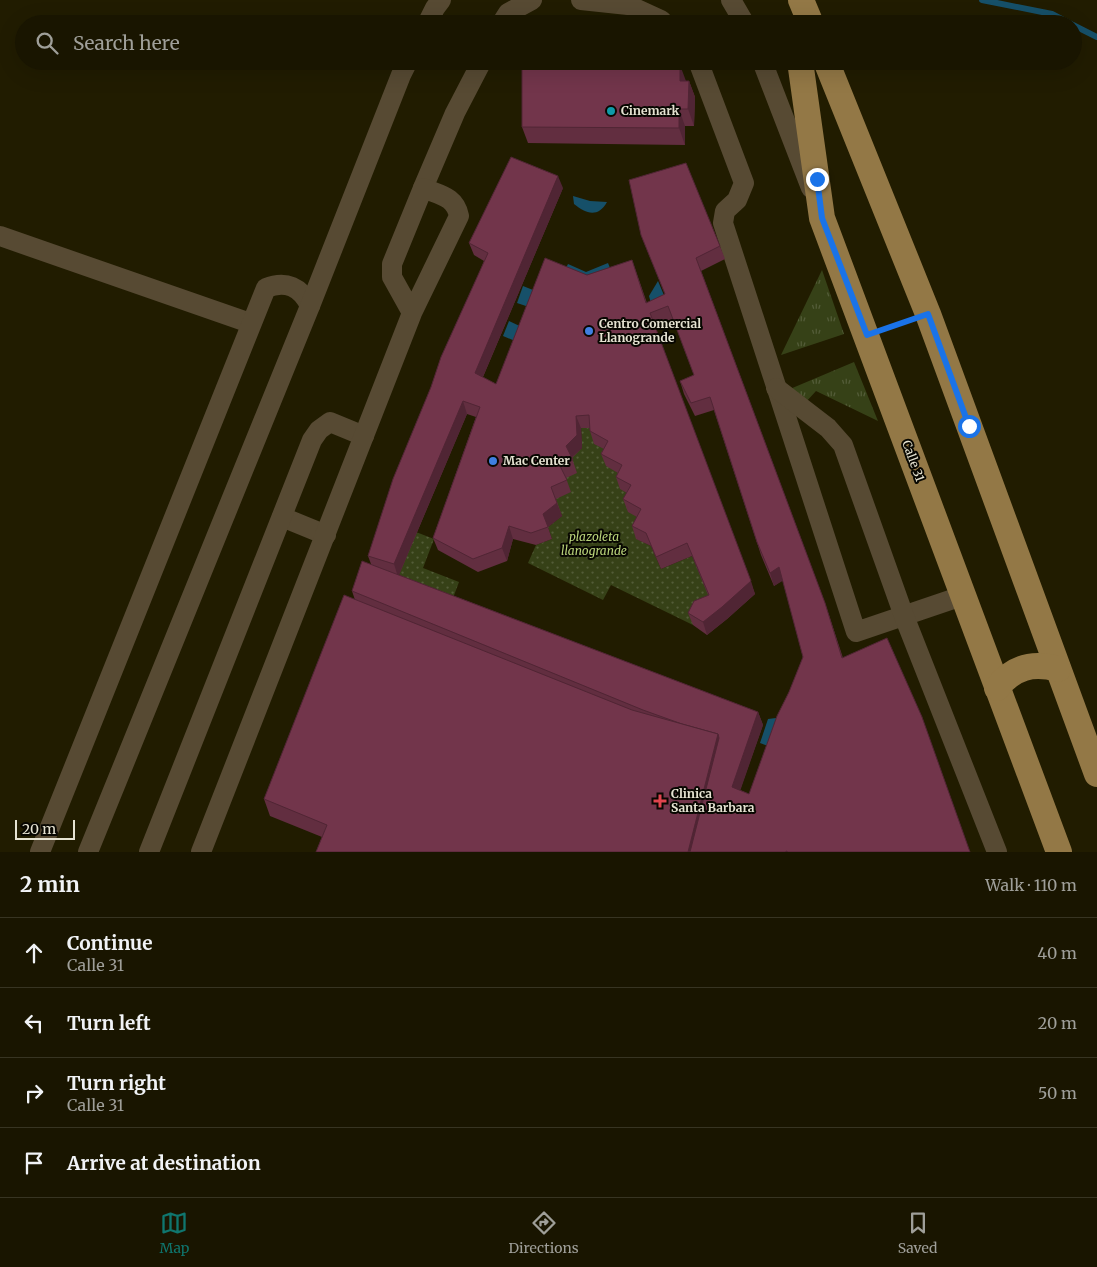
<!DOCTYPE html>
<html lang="en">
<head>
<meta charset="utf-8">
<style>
	body { margin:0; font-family:Merriweather,serif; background:#221e0a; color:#f1f3f6 }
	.scale { position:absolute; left:15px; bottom:12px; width:60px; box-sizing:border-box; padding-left:5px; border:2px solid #e6e3d2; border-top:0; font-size:14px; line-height:18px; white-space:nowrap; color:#e6e3d2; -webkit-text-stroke:4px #080701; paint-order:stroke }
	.stop { position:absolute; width:15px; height:15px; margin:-11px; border:4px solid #1a73e8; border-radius:50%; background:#fff }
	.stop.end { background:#1a73e8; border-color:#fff; box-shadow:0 1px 5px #0008 }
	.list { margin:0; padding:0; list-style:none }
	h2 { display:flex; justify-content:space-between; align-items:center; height:65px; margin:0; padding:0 20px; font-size:21px }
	h2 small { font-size:16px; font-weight:400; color:#9f9f99 }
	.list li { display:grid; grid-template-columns:32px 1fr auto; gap:15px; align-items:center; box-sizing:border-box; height:70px; padding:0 20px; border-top:1px solid #373422 }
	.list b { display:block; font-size:19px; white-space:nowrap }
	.list p { margin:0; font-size:16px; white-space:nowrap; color:#9f9f99 }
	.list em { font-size:16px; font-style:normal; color:#9f9f99 }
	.icon { flex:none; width:28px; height:28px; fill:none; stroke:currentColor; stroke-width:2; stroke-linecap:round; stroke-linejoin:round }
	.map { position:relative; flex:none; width:1097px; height:852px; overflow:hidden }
	.search { position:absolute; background:#191500; box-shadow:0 5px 20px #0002; left:15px; right:15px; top:15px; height:55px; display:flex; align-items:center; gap:12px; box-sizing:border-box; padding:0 18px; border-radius:28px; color:#9f9f99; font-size:19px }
	.sheet { height:345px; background:#191500 }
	nav { display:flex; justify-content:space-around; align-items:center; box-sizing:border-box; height:70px; border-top:1px solid #373422; background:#191500; font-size:14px; color:#9f9f99 }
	nav a { display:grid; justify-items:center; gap:2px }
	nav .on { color:#0f766e }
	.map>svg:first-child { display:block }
	.grass { fill:url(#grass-tufts) }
	.park { fill:url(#park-dots) }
	.water { fill:#165069 }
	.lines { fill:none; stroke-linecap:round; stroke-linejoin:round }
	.stream { stroke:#165069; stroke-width:6 }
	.path { stroke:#6a654d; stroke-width:3; stroke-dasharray:1 4; stroke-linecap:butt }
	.minor { stroke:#574a33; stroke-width:20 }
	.major { stroke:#937846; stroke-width:26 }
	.wall { fill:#622e40; fill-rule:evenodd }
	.shaded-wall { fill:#502534 }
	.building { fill:#72354b; stroke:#502534 }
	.route { stroke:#1a73e8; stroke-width:6 }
	.culture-dot { fill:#0f9aa8; stroke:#080701; stroke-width:2 }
	.shop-dot { fill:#3f7fe0; stroke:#080701; stroke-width:2 }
	.health-dot { fill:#e0444e; stroke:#080701; stroke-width:2 }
	.labels { text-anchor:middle; stroke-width:4; stroke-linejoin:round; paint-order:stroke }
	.poi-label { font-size:12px; font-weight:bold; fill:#e6e3d2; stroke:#080701; text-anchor:start }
	.street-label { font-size:12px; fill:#e6e3d2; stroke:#080701 }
	.park-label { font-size:12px; font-style:italic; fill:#bad47b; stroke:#080701 }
</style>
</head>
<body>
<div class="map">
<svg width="1097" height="852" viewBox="0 0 1097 852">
	<defs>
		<pattern id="grass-tufts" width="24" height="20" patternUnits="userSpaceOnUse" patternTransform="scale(1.25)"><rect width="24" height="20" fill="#364117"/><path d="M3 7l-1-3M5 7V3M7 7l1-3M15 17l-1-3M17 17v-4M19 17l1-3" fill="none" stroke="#535c38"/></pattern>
		<pattern id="park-dots" width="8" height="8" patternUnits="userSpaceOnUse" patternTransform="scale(1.25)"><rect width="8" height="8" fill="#364117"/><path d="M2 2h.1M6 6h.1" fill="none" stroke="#535c38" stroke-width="1.8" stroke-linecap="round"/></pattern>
	</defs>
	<rect width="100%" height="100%" fill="#211c00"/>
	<!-- grass -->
	<g class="grass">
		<polygon points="822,270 844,334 781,355"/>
		<polygon points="854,362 878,421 816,391 805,403 790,389"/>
	</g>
	<!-- park -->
	<g class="park">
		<path d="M581 428H594C617 460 630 485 645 521L637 539 651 546 661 569 692 556 714 607 693 625 611 585 603 600 528 563 536 545 552 539 548 527 562 516 555 500 565 479 571 458 582 448Z"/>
		<polygon points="416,532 434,539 423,568 459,582 453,598 398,577"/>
	</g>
	<!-- water -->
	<g class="water">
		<path d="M573 196 590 201 607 202C598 218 586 214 574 204Z"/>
		<polygon points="608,263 610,268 585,279 565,270 568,264 586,272"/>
		<polygon points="658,281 668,305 653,311 649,296"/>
		<polygon points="523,286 538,292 532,308 517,303"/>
		<polygon points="509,321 526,329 520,343 503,336"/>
		<polygon points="784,717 773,748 760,743 768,719"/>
	</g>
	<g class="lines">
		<!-- stream -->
		<g class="stream">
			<polyline points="982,0 1052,14 1071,24"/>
			<polyline points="1073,25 1097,37"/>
		</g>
		<!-- path -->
		<polyline class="path" points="886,328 906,322"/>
		<!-- minor -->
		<g class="minor">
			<polyline points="581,0 628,5 661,20 665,24"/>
			<polyline points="731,0 745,24"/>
			<polyline points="427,24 435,8 441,0"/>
			<polyline points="501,24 508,13 532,0"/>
			<polyline points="698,61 744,183 737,200 725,211 723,223 856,632 962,596"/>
			<polyline points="762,61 811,188"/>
			<polyline points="423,188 455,113 482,61"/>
			<polyline points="0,236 250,323"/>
			<polyline points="776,388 828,428 843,445 904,616 997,852"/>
			<polyline points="282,517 326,535"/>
			<path d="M40 852 266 288C286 280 301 287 310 306"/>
			<polyline points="88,852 310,306 401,75 408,61"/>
			<polyline points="149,852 312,440 319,430 330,422 364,436"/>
			<path d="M201 852 412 313 459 216C455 196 439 195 423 188L392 264V277L412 313"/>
		</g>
		<!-- major -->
		<g class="major">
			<polyline points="801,0 811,24"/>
			<polyline points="800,61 822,218 1059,852"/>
			<polyline points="826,61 928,314 1097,774"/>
			<path d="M997 688C1013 667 1033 662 1058 669"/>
		</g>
	</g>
	<!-- wall -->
	<g class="wall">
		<polygon points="556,61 650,61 651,64 686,81 689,81 695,97 694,126 685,126 685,145 528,143 522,127 556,64"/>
		<path d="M563 188 483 377 496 384 587 275 632 260 647 303 665 294 641 235 720 246 725 259 701 271 825 603 843 658 970 852H316L322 837 270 816 264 799 355 600 352 591 371 564 368 556 484 261 474 255 469 243ZM673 319 694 375 680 381 684 394 695 416 714 410 761 555 774 586 783 580 803 657 749 794 740 790 763 725 758 712 399 575 467 414 476 417 433 538 438 550 478 572 507 561 513 539 536 545 552 539 548 527 562 516 556 499 571 492 566 478 577 473 572 458 582 448 581 428H590V431L594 444 604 449 601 454 606 466 618 473 616 477 620 489 627 493 623 499 628 512 637 517 632 526 636 539 651 546 661 569 692 556 708 595 688 613 693 625 707 635 727 619 755 594 655 326Z"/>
	</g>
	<!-- shaded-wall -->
	<g class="shaded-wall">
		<polygon points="647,61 650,61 653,70 647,64"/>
		<polygon points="680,65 686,81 680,81"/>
		<polygon points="689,81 695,97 694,126 688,109"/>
		<polygon points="679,109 685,126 685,145 679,128"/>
		<polygon points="558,176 563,188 479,386 475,373"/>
		<polygon points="463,401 467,414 398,577 394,564"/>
		<polygon points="576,416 581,428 582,448 571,458 566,446"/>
		<polygon points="557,503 562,516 548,527 543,514"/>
		<polygon points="509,526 513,539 507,561 502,548"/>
		<polygon points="779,567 784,580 774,586 770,573"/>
		<polygon points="751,581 755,594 727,619 707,635 703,622"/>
		<polygon points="758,712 763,725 737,800 732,787"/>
		<polygon points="718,734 724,751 698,852 688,852"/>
	</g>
	<!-- building -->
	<g class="building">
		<polygon points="556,61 647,61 647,64 680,65 680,81 689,81 688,109 679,109 679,128 522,127 522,63 556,64"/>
		<polygon points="511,157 558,176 475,373 496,384 545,258 587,275 632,260 646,303 665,294 641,235 629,180 686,163 720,246 696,258 825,603 842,658 887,638 922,717 970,852 788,852 786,851 786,852 690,852 719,738 718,734 682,724 643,710 352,591 362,561 758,712 732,787 749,794 777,716 789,692 803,657 779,567 770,573 757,542 710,397 691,403 680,381 694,375 668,306 650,313 751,581 722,607 703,622 688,613 694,601 709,595 687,543 656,557 646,533 632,526 641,509 623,499 631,485 616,477 622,465 601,454 608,441 590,431 589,415 576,416 577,435 566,446 573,460 560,466 567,480 551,487 557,503 543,514 548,527 531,533 509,526 502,548 473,559 433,538 480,407 463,401 394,564 368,556 393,479 431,387 441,357 488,253 469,243"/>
		<polygon points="344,595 632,710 718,734 688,852 316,852 327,825 264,799"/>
	</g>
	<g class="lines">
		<!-- route -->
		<polyline class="route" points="817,179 822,218 867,335 928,314 969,426"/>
	</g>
	<!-- markers -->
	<circle class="culture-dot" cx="611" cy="111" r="5"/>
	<g class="shop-dot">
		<circle cx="589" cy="331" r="5"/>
		<circle cx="493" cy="461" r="5"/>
	</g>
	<path class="health-dot" d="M657.5 793.5h5v5h5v5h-5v5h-5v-5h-5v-5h5z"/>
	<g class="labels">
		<!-- poi labels -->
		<g class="poi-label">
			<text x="621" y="115">Cinemark</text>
			<text x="599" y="328">Centro Comercial<tspan x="599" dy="14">Llanogrande</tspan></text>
			<text x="503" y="465">Mac Center</text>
			<text x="671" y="798">Clinica<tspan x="671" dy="14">Santa Barbara</tspan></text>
		</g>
		<!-- street labels -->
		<g class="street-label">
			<text transform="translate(913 461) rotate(70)" y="4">Calle 31</text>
		</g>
		<!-- park labels -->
		<g class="park-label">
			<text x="594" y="541">plazoleta<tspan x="594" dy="14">llanogrande</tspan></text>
		</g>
	</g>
</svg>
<div class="scale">20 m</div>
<div class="stop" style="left:969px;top:426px"></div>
<div class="stop end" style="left:817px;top:179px"></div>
<div class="search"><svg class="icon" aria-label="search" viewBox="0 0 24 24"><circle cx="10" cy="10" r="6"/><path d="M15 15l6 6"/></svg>Search here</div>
</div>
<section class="sheet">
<h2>2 min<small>Walk · 110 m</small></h2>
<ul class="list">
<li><svg class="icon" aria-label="ahead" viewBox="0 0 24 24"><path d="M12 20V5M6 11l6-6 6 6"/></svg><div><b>Continue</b><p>Calle 31</p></div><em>40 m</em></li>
<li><svg class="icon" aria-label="left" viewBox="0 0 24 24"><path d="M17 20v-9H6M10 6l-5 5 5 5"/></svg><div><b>Turn left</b></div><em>20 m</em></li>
<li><svg class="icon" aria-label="right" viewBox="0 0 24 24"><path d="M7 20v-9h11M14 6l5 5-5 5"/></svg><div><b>Turn right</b><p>Calle 31</p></div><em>50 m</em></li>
<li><svg class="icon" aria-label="arrive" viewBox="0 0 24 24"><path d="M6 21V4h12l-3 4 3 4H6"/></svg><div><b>Arrive at destination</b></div></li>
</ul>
</section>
<nav>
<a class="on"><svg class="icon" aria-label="map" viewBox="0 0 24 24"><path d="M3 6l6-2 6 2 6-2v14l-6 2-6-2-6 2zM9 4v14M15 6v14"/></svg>Map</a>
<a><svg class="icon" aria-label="directions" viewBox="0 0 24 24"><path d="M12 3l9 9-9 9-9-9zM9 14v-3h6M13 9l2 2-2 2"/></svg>Directions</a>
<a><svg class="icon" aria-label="saved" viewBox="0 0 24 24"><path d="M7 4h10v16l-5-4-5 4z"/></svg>Saved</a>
</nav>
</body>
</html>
